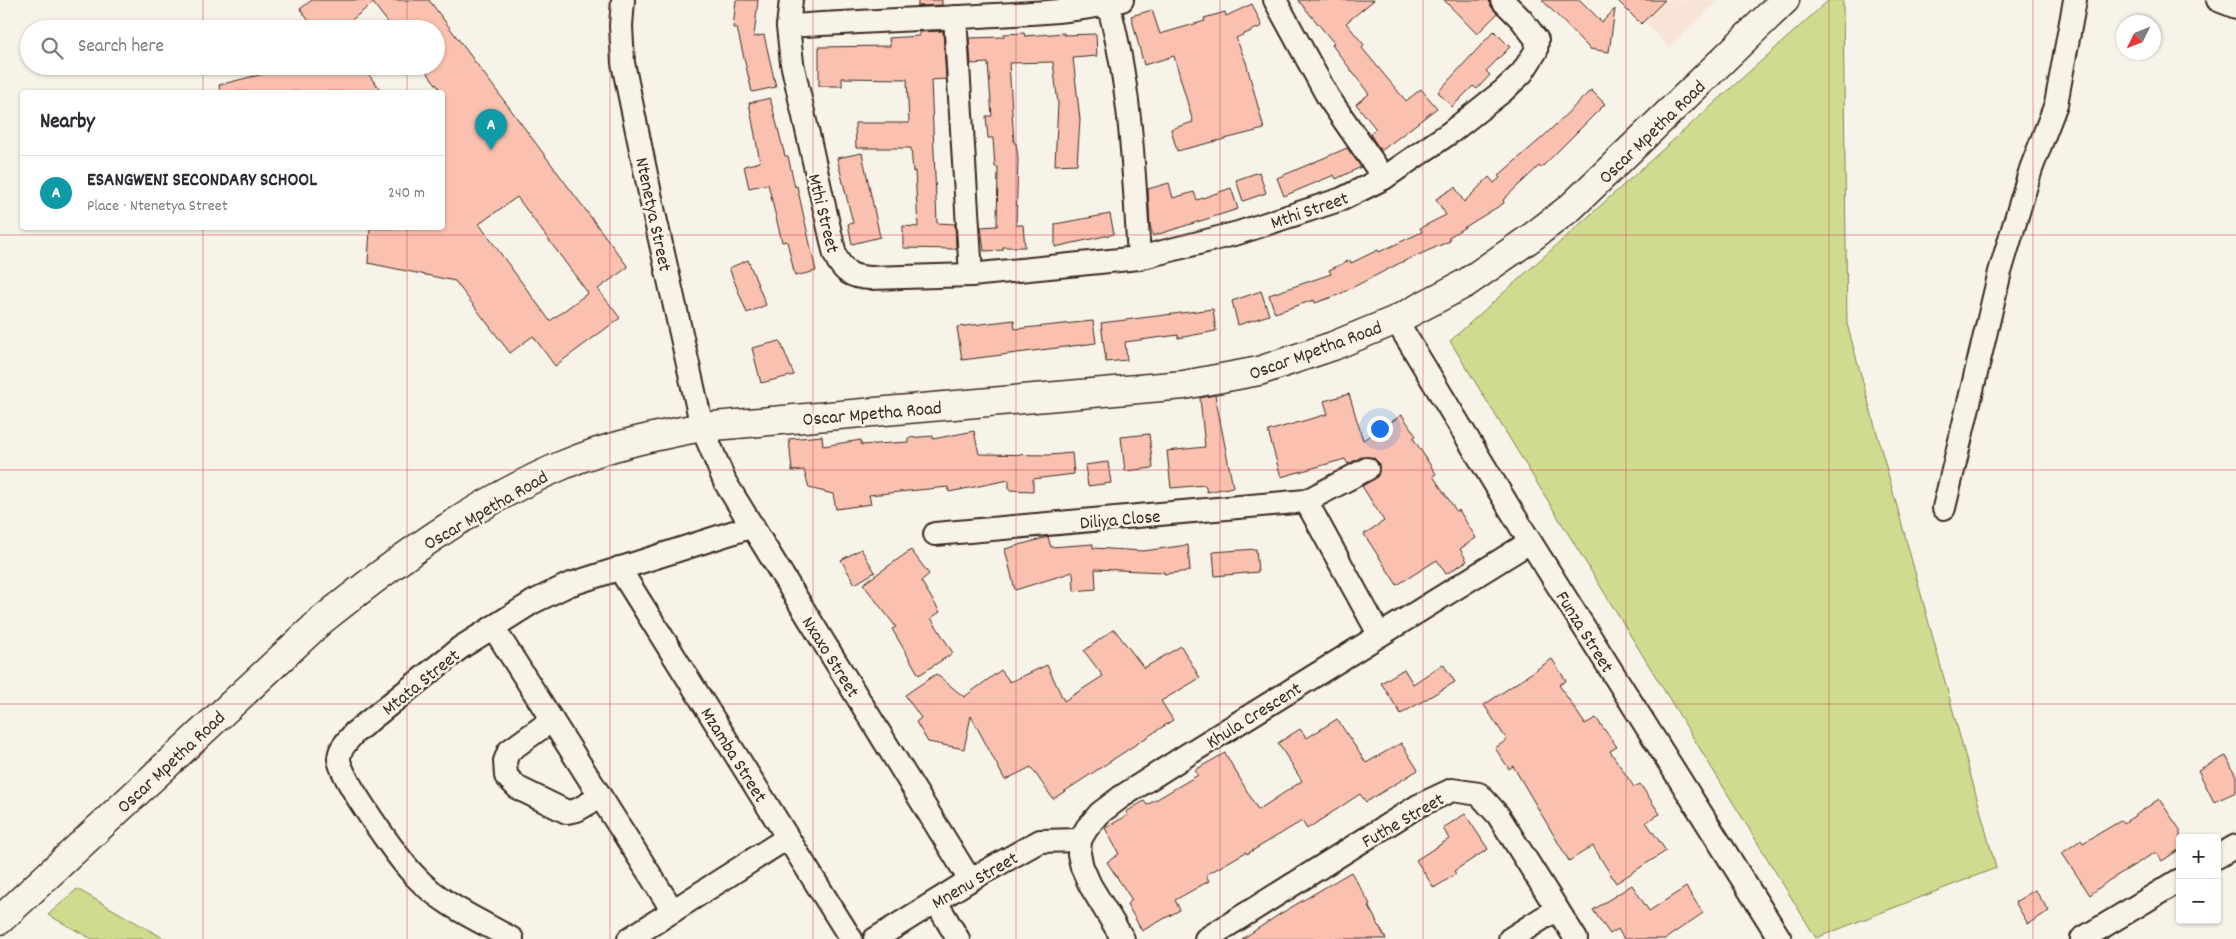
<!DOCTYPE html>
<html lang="en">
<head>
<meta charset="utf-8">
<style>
	body { margin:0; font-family:Dekko,sans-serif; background:#f7f7f7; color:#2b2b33 }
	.controls { position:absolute; right:15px; bottom:15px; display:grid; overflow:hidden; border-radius:5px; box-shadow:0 1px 4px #0004 }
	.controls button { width:45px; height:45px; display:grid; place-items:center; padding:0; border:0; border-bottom:1px solid #e1e1e2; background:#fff; color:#2b2b33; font:25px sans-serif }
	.compass { position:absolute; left:2116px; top:15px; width:45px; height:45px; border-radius:50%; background:#fff; box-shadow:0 1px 4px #0004; rotate:227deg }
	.you { position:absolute; left:1379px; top:428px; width:18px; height:18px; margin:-12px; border:4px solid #fff; border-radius:50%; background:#1a73e8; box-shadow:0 0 0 8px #1a73e833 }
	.badge { display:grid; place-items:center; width:32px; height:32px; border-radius:50%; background:#d1495b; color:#fff; font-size:16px; font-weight:700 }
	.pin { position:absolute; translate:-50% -41px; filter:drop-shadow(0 1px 2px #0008) }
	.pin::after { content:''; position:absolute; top:26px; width:18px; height:15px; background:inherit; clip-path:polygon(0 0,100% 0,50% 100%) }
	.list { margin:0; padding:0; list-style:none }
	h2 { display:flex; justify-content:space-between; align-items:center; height:65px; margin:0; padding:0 20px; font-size:21px }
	h2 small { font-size:16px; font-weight:400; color:#7c7c81 }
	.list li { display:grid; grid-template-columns:32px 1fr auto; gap:15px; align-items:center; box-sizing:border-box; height:75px; padding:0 20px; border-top:1px solid #e1e1e2 }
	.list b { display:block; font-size:19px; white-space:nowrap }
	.list p { margin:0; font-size:16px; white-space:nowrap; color:#7c7c81 }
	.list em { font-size:16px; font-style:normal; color:#7c7c81 }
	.icon { flex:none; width:28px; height:28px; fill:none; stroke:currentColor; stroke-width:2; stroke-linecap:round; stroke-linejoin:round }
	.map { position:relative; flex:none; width:2236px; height:939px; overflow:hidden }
	.search { position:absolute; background:#fff; box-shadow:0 1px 4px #0004; left:20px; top:20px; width:425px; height:55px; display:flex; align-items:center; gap:12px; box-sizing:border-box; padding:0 18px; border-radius:28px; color:#7c7c81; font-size:19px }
	.panel { position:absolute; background:#fff; box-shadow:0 1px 4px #0004; left:20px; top:90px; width:425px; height:140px; border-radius:5px }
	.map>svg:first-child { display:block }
	.built { fill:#f8e4d7 }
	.green { fill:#cfdb8e; stroke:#858256 }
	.building { fill:#fac1b0; stroke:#3b2a1e; fill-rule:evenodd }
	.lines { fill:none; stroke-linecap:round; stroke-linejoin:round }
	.minor-casing { stroke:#3b2a1e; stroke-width:26 }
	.tertiary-casing { stroke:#3b2a1e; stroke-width:31 }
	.minor { stroke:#f7f3e8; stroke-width:22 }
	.tertiary { stroke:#f7f3e8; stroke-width:28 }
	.grid { fill:none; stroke:#d1495b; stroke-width:1; stroke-opacity:0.55 }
	.labels { text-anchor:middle; stroke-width:5; stroke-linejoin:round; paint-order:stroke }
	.street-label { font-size:19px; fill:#3b2a1e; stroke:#f7f3e8 }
</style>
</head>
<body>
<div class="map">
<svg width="2236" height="939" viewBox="0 0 2236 939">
	<rect width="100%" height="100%" fill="#f7f3e8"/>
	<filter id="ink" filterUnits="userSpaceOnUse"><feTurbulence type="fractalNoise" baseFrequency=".02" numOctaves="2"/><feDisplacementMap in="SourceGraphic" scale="10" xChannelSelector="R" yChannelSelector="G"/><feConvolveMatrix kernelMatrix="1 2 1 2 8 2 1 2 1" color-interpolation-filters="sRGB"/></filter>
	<g filter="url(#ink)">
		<!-- built -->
		<polygon class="built" points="1624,0 1719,0 1669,48"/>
		<!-- green -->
		<g class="green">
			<polygon points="1829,0 1843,0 1847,324 1996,868 1816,938 1450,341"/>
			<polygon points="77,889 165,939 92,939 48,915"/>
		</g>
		<!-- building -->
		<g class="building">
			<path d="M312 0H429L628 267 598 289 620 318 555 366 533 336 510 353 455 281 368 263 370 228H442V92L422 66H436V29H393L373 3 340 29H315L300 9ZM517 197 588 293 550 321 479 224Z"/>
			<polygon points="736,0 758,0 754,37 764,35 776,87 752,92 737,28 733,28"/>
			<polygon points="918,0 942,0 942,5 918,6"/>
			<polygon points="1298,0 1374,0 1346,23 1364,45 1362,48 1406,101 1421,89 1437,108 1381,151 1370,134 1376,129 1356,104 1369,94 1332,45 1334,43"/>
			<polygon points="1444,0 1489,0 1490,4 1497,14 1477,34"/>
			<polygon points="1542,0 1580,0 1602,22 1615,9 1609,52 1590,49"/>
			<polygon points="1617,0 1665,0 1641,24"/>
			<polygon points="1252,4 1262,26 1236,38 1246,62 1264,129 1177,151 1171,129 1193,122 1174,56 1144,65 1131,16 1152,10 1160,34 1205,21 1204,18 1225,12 1226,16"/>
			<polygon points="943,31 946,79 931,80 937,223 955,224 956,249 903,248 903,226 918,227 915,171 913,172 911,148 856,148 855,123 909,123 907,79 842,78 842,86 819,86 819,47 890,46 889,38 919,36 919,32"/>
			<polygon points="1494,31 1510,47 1486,71 1490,75 1477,89 1473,86 1452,107 1438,92"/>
			<polygon points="1024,33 1025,36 1064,33 1064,35 1096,34 1097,56 1073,58 1080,120 1077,164 1055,165 1058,104 1053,62 1009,63 1014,143 1016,143 1018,158 1016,225 1023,225 1025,247 1003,247 1003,250 984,251 981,227 997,226 998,167 995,167 993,138 988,138 986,116 992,116 988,63 971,64 969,38 1004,37 1003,34"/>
			<polygon points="294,66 362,66 382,92 220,92 219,85"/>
			<polygon points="1591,90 1605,104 1541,168 1539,166 1503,200 1504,203 1449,237 1450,241 1400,263 1338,295 1315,303 1314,300 1275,313 1269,295 1331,274 1329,270 1350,260 1351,263 1378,250 1379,252 1422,232 1420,228 1446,215 1436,199 1455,187 1464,202 1489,177 1494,183 1500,178 1498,176 1544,136"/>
			<polygon points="770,98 785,156 788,156 795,187 797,186 816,271 795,276 787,241 782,242 768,184 749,188 744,166 760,162 749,103"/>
			<polygon points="1347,148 1361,167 1336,179 1334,175 1284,196 1277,178"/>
			<polygon points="862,153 880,237 852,244 848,224 853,223 837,158"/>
			<polygon points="1259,172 1266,193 1243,201 1236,180"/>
			<polygon points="1169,183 1173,198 1194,192 1197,200 1231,188 1238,209 1153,236 1150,225 1148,189"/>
			<polygon points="1110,214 1114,234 1055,247 1055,224"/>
			<polygon points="748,260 766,305 747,313 729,268"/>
			<polygon points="1261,291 1269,315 1238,325 1232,301"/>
			<polygon points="1213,309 1216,331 1178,338 1178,335 1125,342 1127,360 1106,362 1101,323"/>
			<polygon points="1014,320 1015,329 1093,321 1096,343 962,360 957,327"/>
			<polygon points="780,341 794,375 761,383 752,348"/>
			<polygon points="1349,394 1363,440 1402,415 1416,436 1413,438 1436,474 1433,476 1457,512 1459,510 1476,538 1460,549 1467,561 1446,574 1437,560 1397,585 1364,534 1384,521 1362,486 1378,476 1379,463 1374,458 1361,457 1348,464 1345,459 1281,477 1268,431 1328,414 1324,401"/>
			<polygon points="1215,395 1233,487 1207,492 1205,485 1171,488 1167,451 1205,447 1200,398"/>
			<polygon points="974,431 979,454 1050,455 1072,453 1074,474 1033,479 1033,491 1009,490 1009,480 949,492 948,487 869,495 871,504 836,509 833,494 809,488 804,470 792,471 789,439 822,436 823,446 861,440 861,445 908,442 908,438 933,436 933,439"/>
			<polygon points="1149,434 1153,468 1125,471 1121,437"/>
			<polygon points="1108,462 1111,483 1088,486 1085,465"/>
			<polygon points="1048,537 1051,547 1093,544 1093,548 1143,551 1188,545 1190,571 1164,574 1164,572 1095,569 1096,589 1074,591 1073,572 1015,590 1005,549"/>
			<polygon points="861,549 875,572 855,584 841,560"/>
			<polygon points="1256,549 1258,572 1215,576 1213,552"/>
			<polygon points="911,550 929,574 921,581 940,612 931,618 953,653 919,675 892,629 896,627 863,584"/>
			<polygon points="1114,629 1144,668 1181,646 1200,678 1161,701 1173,720 1053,799 1031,767 1005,780 971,716 964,749 928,742 916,722 921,718 905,695 936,674 964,697 1001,670 1010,682 1047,665 1064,701 1103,676 1084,651"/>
			<polygon points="1552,659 1566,681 1559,685 1585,724 1596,718 1617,747 1610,751 1634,787 1640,784 1660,814 1646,822 1666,851 1616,883 1593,846 1569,861 1513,766 1509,769 1495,748 1507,740 1484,705"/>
			<polygon points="1443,664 1455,682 1401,714 1381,683 1404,669 1413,684"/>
			<polygon points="1337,719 1366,763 1401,743 1418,770 1366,802 1360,794 1307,829 1302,821 1247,854 1246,852 1206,875 1209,881 1175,900 1180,910 1142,931 1127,904 1132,900 1107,862 1119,854 1105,828 1128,815 1126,812 1144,801 1147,805 1198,775 1195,770 1225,753 1258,810 1302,781 1278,743 1300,729 1307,738"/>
			<polygon points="2226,756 2236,776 2236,792 2214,802 2198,770"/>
			<polygon points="2159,799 2180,830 2180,849 2162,861 2156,852 2108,881 2090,895 2062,853 2081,840 2083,843 2122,820 2124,823"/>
			<polygon points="1465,814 1488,849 1454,871 1456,874 1434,888 1416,860 1449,839 1443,828"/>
			<polygon points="1351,872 1370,904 1368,905 1386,939 1242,939 1280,914"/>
			<polygon points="1632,885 1649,911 1686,887 1703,913 1665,939 1624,939 1618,929 1610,934 1593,910"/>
			<polygon points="2035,890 2049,911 2028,924 2015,902"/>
		</g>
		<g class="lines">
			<!-- minor casing -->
			<g class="minor-casing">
				<g id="minor">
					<polyline points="623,0 621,26 623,63 654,213 702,427 725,482 970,880"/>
					<path d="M791 0 788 26 792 63 835 255C843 272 851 277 870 278L971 275 1139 258 1238 233 1342 199 1384 178 1451 132 1503 91 1522 73 1536 51 1537 40 1521 19 1502 0"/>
					<polyline points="1275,0 1328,97 1384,178"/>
					<polyline points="2218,0 2236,7"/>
					<path d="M1108 4C1131 86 1134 173 1139 258"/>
					<polyline points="955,17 971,275"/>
					<path d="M788 26C851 22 915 19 978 16 1025 13 1076 13 1122 0"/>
					<polyline points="1396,320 1521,527 1780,939"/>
					<polyline points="1306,501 1379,634"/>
					<polyline points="1944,508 2000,272 2031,169 2056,104 2075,0"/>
					<polyline points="935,534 1306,501 1367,469"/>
					<polyline points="619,568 851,939"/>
					<polyline points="493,627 673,911"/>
					<polyline points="552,720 509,751 505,761 506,776 518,788 567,812 577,810 600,797"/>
					<polyline points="2217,857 2236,846"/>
					<polyline points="936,902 958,939"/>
					<path d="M512 939C481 921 441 904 416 877 400 861 340 778 339 759 339 748 348 741 354 733L460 648 533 602 568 585 753 526"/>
					<polyline points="629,939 787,838"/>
					<polyline points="875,939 970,880 1040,841 1080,840"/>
					<polyline points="1123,939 1090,885 1082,867 1079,854 1080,840 1087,828 1100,813 1121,797 1190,753 1530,542"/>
					<polyline points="1206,939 1418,806 1452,790 1479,794 1498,815 1576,939"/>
					<polyline points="1510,939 1557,909"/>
					<polyline points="2082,939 2180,880"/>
				</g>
			</g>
			<!-- tertiary casing -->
			<g class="tertiary-casing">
				<path id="tertiary" d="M0 920 322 620C397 560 474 503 563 465 607 446 655 436 702 427L1184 385 1259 371 1333 346 1396 320 1466 283 1532 237 1571 207 1785 0"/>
			</g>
			<!-- minor -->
			<use href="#minor" class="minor"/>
			<!-- tertiary -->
			<use href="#tertiary" class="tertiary"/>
		</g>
	</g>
	<!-- grid -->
	<path class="grid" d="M203 0V29M407 0V29M610 0V939M813 0V939M1016 0V939M1220 0V939M1423 0V939M1626 0V939M1829 0V939M2033 0V939M203 66V92M407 66V92M203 228V939M407 228V939M0 235H2236M0 470H2236M0 704H2236"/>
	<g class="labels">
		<!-- street labels -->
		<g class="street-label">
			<text transform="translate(1651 131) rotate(-44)" y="7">Oscar Mpetha Road</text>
			<text transform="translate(1309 209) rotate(-19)" y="7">Mthi Street</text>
			<text transform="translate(825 213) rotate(76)" y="7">Mthi Street</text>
			<text transform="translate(655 214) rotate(78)" y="7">Ntenetya Street</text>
			<text transform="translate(1315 349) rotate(-20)" y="7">Oscar Mpetha Road</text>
			<text transform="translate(872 412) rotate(-5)" y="7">Oscar Mpetha Road</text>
			<text transform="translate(485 509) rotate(-30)" y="7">Oscar Mpetha Road</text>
			<text transform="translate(1120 518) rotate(-5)" y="7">Diliya Close</text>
			<text transform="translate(1586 631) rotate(58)" y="7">Funza Street</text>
			<text transform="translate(832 656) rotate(58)" y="7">Nxaxo Street</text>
			<text transform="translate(420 681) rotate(-39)" y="7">Mtata Street</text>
			<text transform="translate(1253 714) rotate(-32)" y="7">Khula Crescent</text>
			<text transform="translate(735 754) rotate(58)" y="7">Mzamba Street</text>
			<text transform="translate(170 761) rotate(-43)" y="7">Oscar Mpetha Road</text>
			<text transform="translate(1402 819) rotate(-30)" y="7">Futhe Street</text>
			<text transform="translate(974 879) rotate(-30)" y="7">Mnenu Street</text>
		</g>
	</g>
</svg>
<div class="controls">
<button>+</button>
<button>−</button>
</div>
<svg class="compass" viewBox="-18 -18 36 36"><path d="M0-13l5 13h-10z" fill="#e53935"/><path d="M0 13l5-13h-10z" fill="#7c7c81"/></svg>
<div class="you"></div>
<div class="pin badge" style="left:491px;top:150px;background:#0f9aa8">A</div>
<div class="search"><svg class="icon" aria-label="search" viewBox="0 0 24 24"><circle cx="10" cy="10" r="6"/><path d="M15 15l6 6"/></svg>Search here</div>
<section class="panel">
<h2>Nearby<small></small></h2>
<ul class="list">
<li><span class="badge" style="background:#0f9aa8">A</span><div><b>ESANGWENI SECONDARY SCHOOL</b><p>Place · Ntenetya Street</p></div><em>240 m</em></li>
</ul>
</section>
</div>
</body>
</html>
